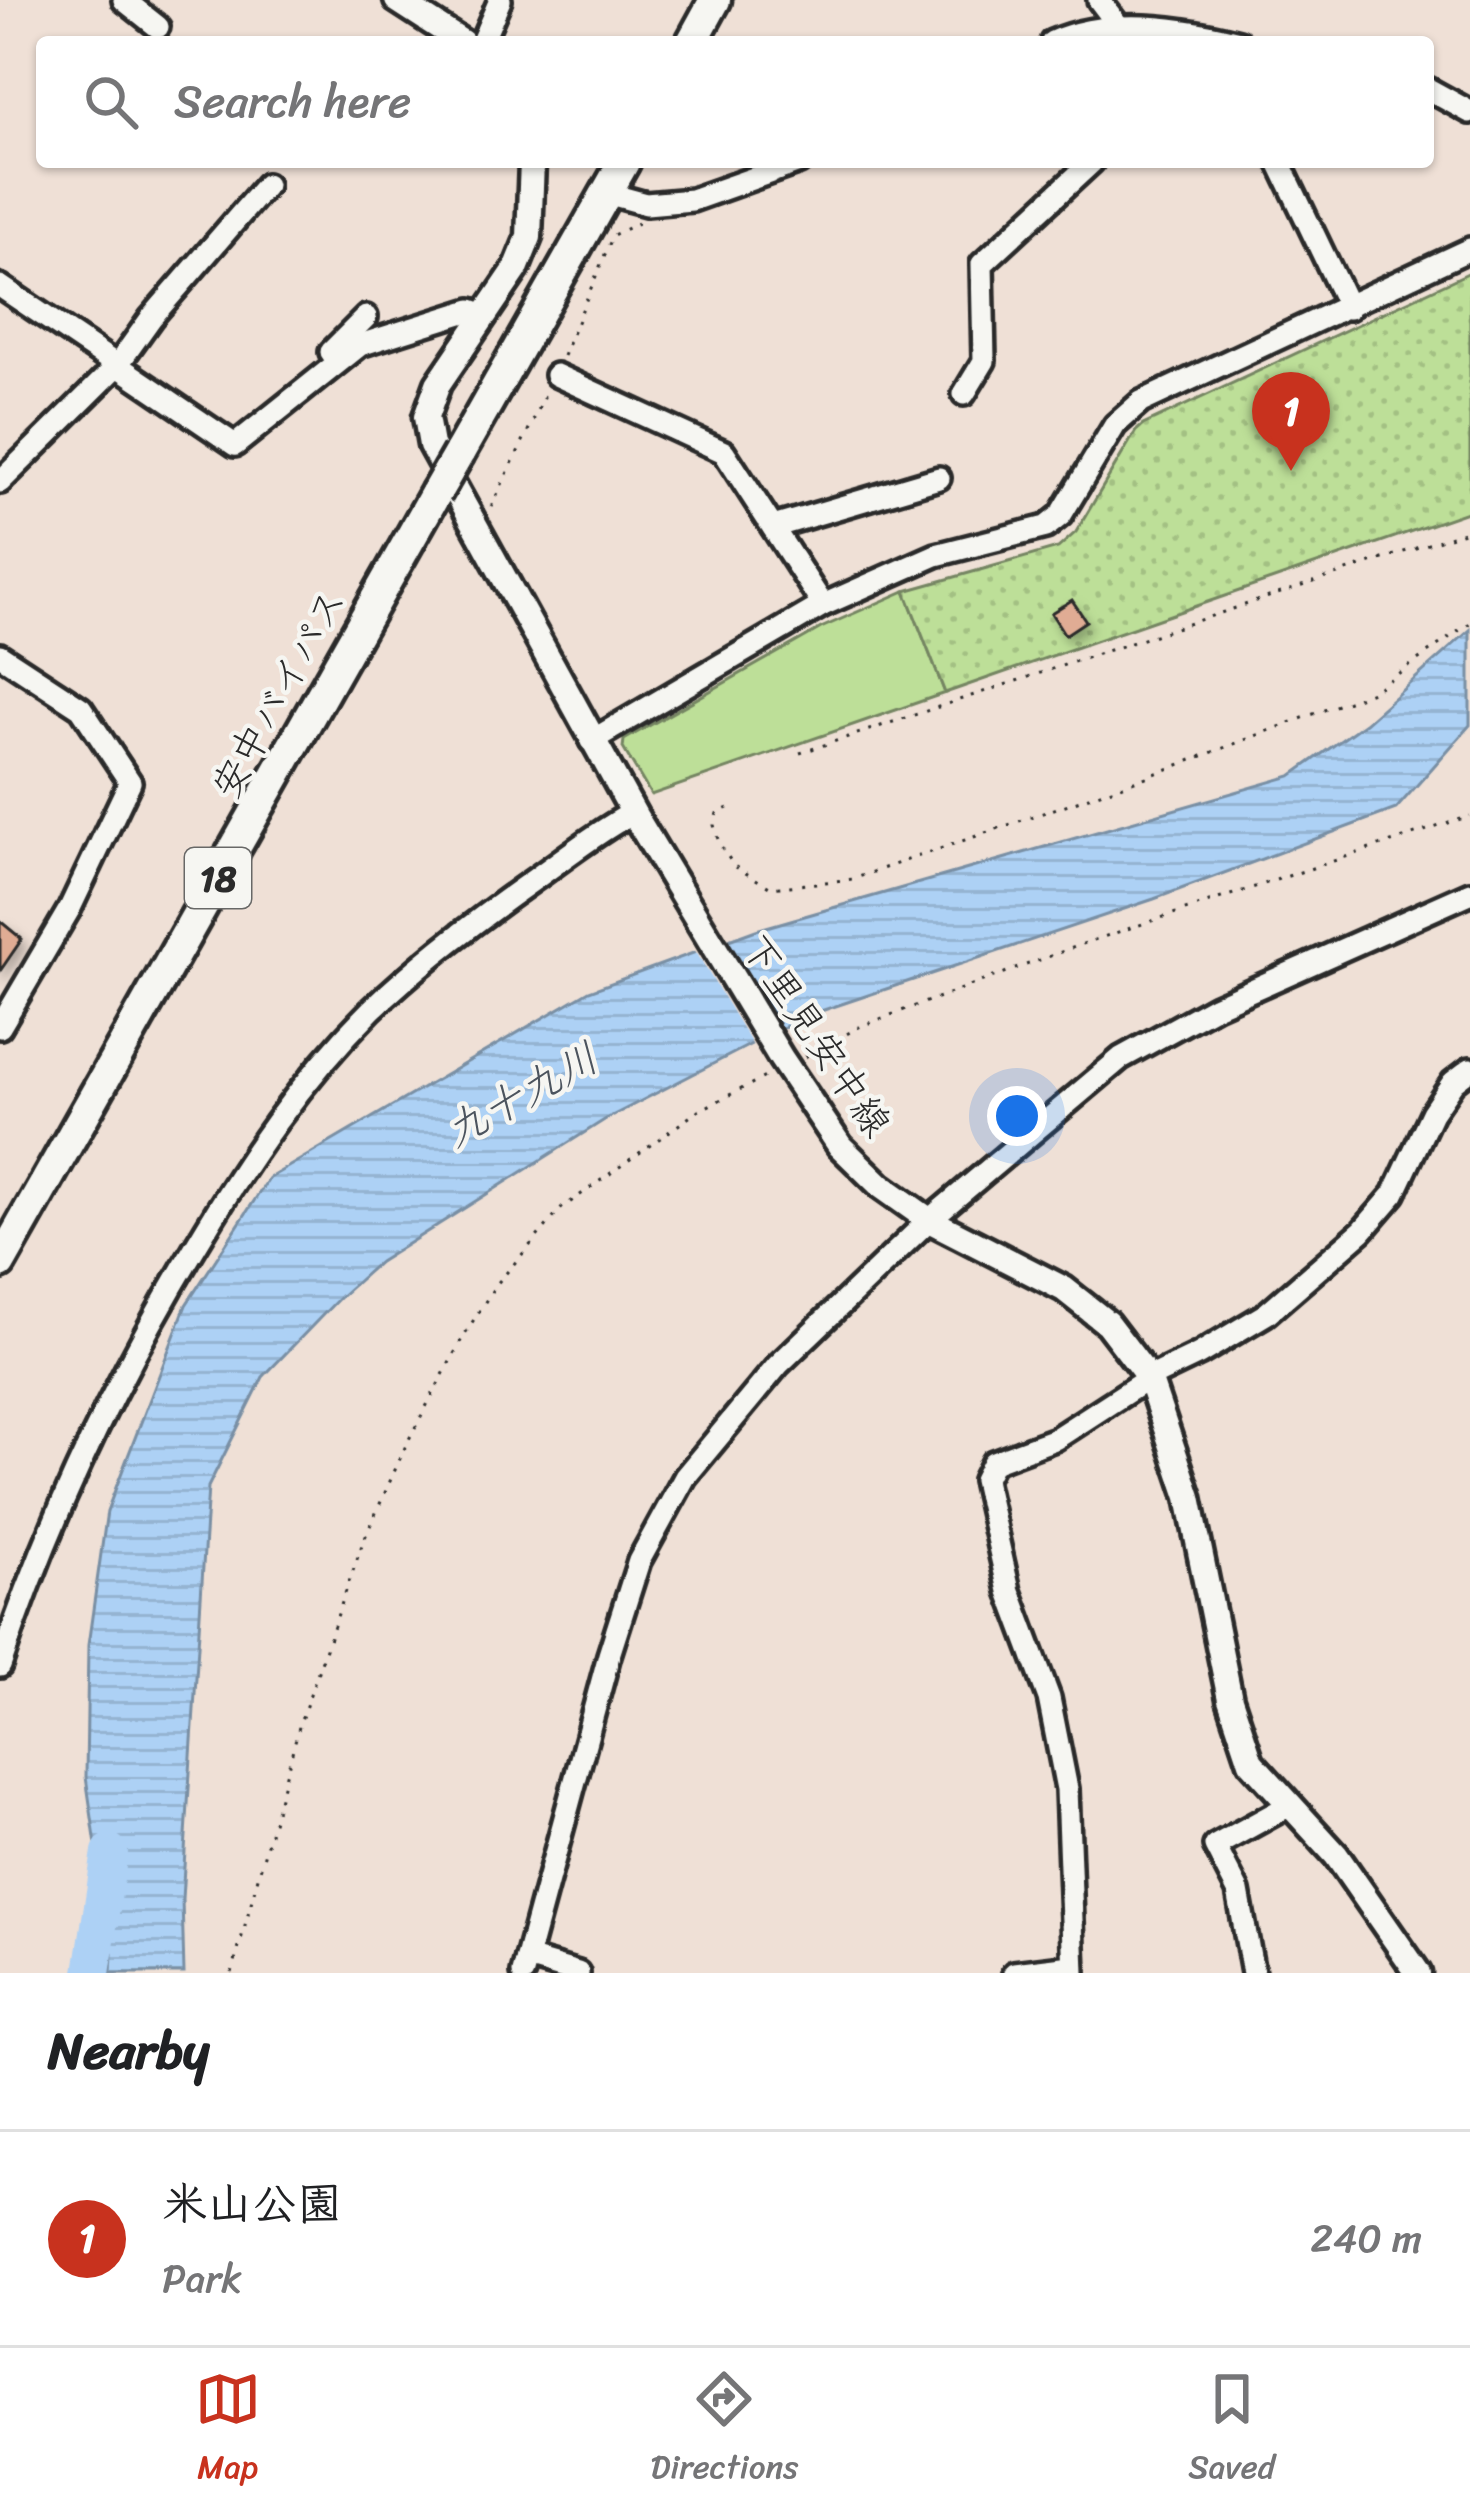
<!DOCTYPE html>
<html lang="en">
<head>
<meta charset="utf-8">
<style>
	body { margin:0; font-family:Sriracha,"Klee One",sans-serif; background:#f2f2f2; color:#202124 }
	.you { position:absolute; left:1017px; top:1116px; width:42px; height:42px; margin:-30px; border:9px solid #fff; border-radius:50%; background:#1a73e8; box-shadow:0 0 0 18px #1a73e833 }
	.badge { display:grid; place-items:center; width:78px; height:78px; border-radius:50%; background:#c8321e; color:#fff; font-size:39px; font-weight:700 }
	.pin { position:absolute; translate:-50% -99px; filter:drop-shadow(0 3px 6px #0008) }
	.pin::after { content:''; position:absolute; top:63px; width:42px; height:36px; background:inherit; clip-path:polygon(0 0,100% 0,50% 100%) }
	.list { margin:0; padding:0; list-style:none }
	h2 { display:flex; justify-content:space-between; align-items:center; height:156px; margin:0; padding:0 48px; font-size:51px }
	h2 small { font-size:39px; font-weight:400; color:#757577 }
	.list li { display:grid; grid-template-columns:78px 1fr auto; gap:36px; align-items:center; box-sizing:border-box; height:216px; padding:0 48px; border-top:3px solid #e0e0e0 }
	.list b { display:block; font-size:45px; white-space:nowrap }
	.list p { margin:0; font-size:39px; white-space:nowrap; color:#757577 }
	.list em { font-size:39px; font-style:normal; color:#757577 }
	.icon { flex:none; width:66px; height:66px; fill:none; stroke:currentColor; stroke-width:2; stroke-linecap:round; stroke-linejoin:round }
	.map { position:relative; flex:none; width:1470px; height:1973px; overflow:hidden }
	.search { position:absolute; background:#fff; box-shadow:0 3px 9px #0004; left:36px; right:36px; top:36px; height:132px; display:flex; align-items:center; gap:30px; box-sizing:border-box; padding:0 42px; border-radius:12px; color:#757577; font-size:45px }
	.sheet { height:372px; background:#fff }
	nav { display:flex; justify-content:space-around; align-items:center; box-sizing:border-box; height:168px; border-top:3px solid #e0e0e0; background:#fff; font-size:33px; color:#757577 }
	nav a { display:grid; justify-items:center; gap:6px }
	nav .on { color:#c8321e }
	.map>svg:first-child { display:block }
	.grass { fill:#bddf98; stroke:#748562; stroke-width:3 }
	.park { fill:url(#park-dots); stroke:#748562; stroke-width:3 }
	.water { fill:url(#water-rules); stroke:#798fa4; stroke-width:3 }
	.pier { fill:#efe0d6 }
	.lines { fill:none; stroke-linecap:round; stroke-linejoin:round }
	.river { stroke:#add1f5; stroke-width:36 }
	.building { fill:#e0ac94; stroke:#2b2b2b; stroke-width:3; filter:url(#shadow) }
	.minor-casing { stroke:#2b2b2b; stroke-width:30 }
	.major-casing { stroke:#2b2b2b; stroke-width:33 }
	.highway-casing { stroke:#2b2b2b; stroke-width:39 }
	.path { stroke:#2b2b2b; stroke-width:3; stroke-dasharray:3 9; stroke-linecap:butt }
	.minor { stroke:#f6f6f2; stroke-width:21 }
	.major { stroke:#f6f6f2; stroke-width:24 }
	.highway { stroke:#f6f6f2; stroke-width:30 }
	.highway-bridge-casing { stroke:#2b2b2b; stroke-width:39; stroke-linecap:butt }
	.highway-bridge { stroke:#f6f6f2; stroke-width:30 }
	.labels { text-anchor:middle; stroke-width:9; stroke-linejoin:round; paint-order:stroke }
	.shield { fill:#f6f6f2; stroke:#686867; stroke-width:3 }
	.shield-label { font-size:36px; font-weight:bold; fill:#2b2b2b }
	.street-label { font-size:39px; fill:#2b2b2b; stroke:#f6f6f2 }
	.water-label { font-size:42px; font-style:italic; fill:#4c545e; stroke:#f6f6f2 }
</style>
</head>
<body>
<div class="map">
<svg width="1470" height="1973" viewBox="0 0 1470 1973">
	<defs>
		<pattern id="park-dots" width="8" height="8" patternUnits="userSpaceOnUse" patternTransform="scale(3)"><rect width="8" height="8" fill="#bddf98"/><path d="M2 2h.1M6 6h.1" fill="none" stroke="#a3c083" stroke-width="1.8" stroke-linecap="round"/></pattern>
		<pattern id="water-rules" width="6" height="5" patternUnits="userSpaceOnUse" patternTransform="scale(3)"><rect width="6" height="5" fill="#add1f5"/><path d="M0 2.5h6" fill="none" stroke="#95b4d2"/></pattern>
		<filter id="shadow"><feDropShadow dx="4.5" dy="8" stdDeviation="6" flood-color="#0004"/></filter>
	</defs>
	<rect width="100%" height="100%" fill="#efe0d6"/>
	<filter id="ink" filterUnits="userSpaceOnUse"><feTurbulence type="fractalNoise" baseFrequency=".00833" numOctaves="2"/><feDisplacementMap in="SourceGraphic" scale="24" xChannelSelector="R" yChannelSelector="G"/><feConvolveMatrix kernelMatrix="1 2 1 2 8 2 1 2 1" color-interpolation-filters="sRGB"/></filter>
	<g filter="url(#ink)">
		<!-- grass -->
		<polygon class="grass" points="905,591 945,693 651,795 623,748 624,740 821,628"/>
		<!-- park -->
		<polygon class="park" points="1470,272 1470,511 945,693 905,591 1058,548 1076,532 1136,431 1143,425"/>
		<!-- water -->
		<polygon class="water" points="1470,630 1470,725 1396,809 1154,899 806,1016 606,1119 379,1262 341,1296 263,1377 208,1487 182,1899 184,1973 111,1973 112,1954 86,1777 88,1645 107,1511 186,1305 269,1178 589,991 756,930 1291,776 1365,723"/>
		<!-- pier -->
		<polygon class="pier" points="725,935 784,1034 755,1049 693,947"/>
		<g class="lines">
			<!-- river -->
			<polyline class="river" points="92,1973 110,1852"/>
		</g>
		<!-- building -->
		<g class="building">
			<polygon points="1072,600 1086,621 1065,635 1051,613"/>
			<polygon points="0,921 22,939 0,971"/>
		</g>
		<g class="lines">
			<!-- minor casing -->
			<g class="minor-casing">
				<g id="minor">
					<polyline points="124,0 158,27"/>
					<polyline points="1099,0 1120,28"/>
					<polyline points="482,42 500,0"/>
					<path d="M1052 42C1108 17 1181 27 1239 42"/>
					<polyline points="1428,89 1470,112"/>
					<polyline points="1279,162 1349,308"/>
					<polyline points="606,193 646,204 692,200 799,162"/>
					<polyline points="0,286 235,445 360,345 471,310 485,315"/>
					<polyline points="331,352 366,317"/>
					<polyline points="556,375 724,452 823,605"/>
					<polyline points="964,394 984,361 982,264 1092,162"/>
					<polyline points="0,482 116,367 151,318 266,185"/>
					<polyline points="773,527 939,478"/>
					<polyline points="0,655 81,708 130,782 70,908 0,1027"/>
					<polyline points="591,741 823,605 936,555 1046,527 1061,515 1115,425 1141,402 1470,249"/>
					<path d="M0 1666C49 1518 116 1378 197 1244 247 1160 301 1080 371 1010 422 961 478 919 535 879 567 856 599 831 634 812"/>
					<polyline points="527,1958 578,1973"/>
					<polyline points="523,1973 609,1655 639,1561 685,1477 778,1365 929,1220 1121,1058 1216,1006 1470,893"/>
					<polyline points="1014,1973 1072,1966"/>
					<polyline points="1074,1973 1067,1789 1049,1698 1009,1591 984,1480 993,1462 1055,1439 1149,1378 1199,1354 1266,1314 1362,1231 1394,1194 1432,1113 1453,1082 1470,1069"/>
					<polyline points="1253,1973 1238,1891 1215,1846 1288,1806"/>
				</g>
			</g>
			<!-- major casing -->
			<g class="major-casing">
				<g id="major">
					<polyline points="397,0 462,42"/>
					<polyline points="532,162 529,237 516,269 438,384 426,417 431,445 637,819 781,1058 840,1146 881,1186 929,1220 1064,1289 1107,1323 1149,1378 1189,1497 1230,1699 1251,1762 1336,1855 1418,1973"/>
				</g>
			</g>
			<!-- highway casing -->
			<g class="highway-casing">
				<g id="highway">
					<polyline points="692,42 715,0"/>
					<polyline points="459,453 624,162"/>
					<polyline points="0,1263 436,493"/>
				</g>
			</g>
			<!-- path -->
			<g class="path">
				<polyline points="563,356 613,235 638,223"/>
				<polyline points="491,507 547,392"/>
				<polyline points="800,753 1470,530"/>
				<polyline points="728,808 717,813 714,825 719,843 734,866 771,888 853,879 1149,776 1372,692 1470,623"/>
				<polyline points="805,1057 861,1026 1091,941 1470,816"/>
				<polyline points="232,1973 300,1723 363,1542 407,1443 463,1337 495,1286 562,1208 698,1111 765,1077"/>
			</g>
			<!-- minor -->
			<use href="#minor" class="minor"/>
			<!-- major -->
			<use href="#major" class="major"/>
			<!-- highway -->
			<use href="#highway" class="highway"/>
			<!-- highway-bridge casing -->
			<g class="highway-bridge-casing">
				<polyline id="highway-bridge" points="436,493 459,453"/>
			</g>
			<!-- highway-bridge -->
			<use href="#highway-bridge" class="highway-bridge"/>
		</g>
	</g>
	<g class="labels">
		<!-- shield labels -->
		<rect class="shield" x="185" y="848" width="66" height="60" rx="9"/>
		<g class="shield-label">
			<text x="218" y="891">18</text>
		</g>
		<!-- street labels -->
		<g class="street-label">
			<text transform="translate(278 693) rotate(-61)" y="14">安中バイパス</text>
			<text transform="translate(817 1035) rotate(56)" y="14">下里見安中線</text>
		</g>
		<!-- water labels -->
		<g class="water-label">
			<text transform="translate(521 1094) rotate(-29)" y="15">九十九川</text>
		</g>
	</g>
</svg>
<div class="you"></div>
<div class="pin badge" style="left:1291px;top:471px">1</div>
<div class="search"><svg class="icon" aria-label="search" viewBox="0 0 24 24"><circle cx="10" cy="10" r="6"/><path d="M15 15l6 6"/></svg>Search here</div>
</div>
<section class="sheet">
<h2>Nearby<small></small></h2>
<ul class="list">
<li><span class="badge">1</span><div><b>米山公園</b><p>Park</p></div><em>240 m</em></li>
</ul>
</section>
<nav>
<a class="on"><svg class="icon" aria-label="map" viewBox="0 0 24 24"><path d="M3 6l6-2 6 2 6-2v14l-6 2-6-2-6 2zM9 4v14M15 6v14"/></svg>Map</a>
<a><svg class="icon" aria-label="directions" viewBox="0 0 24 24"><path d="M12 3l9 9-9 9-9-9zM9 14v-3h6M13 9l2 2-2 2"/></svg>Directions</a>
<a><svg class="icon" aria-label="saved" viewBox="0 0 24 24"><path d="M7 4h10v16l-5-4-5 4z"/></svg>Saved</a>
</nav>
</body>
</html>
